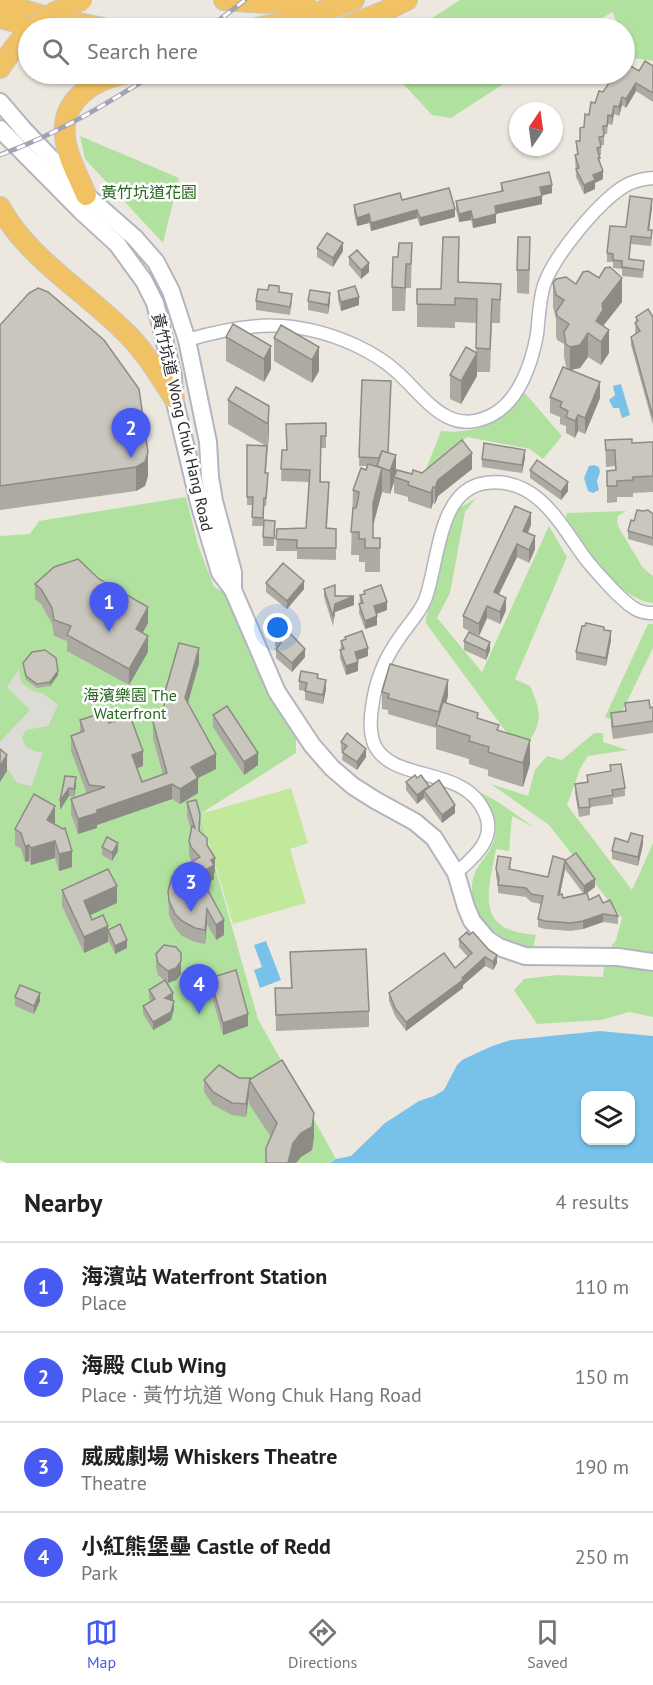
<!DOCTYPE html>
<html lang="en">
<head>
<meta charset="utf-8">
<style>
	body { margin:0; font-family:"PT Sans","Noto Sans TC",sans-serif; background:#f2f2f2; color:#222 }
	.controls { position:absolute; right:18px; bottom:18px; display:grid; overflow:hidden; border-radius:12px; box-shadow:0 2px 4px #0004 }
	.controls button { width:54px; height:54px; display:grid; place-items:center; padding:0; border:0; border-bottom:2px solid #e0e0e0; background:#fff; color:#222; font:30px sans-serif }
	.compass { position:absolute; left:509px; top:102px; width:54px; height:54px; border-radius:50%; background:#fff; box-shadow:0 2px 4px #0004; rotate:13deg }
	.you { position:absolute; left:278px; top:628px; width:21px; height:21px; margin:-15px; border:4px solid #fff; border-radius:50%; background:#1a73e8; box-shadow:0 0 0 9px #1a73e833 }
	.badge { display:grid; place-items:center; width:39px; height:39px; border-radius:50%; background:#475af2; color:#fff; font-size:20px; font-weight:700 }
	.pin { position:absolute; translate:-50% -50px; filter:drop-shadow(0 2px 3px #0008) }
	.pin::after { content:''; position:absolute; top:32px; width:21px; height:18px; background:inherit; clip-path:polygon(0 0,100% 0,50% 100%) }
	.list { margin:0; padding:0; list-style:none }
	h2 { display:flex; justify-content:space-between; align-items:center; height:78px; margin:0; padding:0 24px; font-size:26px }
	h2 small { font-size:20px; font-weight:400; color:#767676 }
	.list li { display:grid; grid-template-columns:39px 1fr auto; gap:18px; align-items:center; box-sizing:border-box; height:90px; padding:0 24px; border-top:2px solid #e0e0e0 }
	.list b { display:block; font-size:22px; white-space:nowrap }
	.list p { margin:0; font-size:20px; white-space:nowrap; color:#767676 }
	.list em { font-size:20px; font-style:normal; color:#767676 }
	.icon { flex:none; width:33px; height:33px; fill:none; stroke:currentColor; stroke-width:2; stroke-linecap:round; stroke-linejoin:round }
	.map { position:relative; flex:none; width:653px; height:1163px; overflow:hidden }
	.search { position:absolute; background:#fff; box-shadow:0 2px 4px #0004; left:18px; right:18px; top:18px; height:66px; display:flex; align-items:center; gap:15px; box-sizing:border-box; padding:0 21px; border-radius:33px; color:#767676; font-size:22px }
	.sheet { height:438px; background:#fff }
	nav { display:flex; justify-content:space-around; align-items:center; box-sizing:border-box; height:84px; border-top:2px solid #e0e0e0; background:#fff; font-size:16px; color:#767676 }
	nav a { display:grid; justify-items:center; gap:3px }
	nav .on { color:#475af2 }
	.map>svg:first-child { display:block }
	.green { fill:#b0e19f }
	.pitch { fill:#c1e89b }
	.plaza { fill:#dddbd6 }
	.water { fill:#78c2ea; fill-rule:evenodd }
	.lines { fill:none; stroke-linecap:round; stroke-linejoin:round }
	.minor-casing { stroke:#b3b4bf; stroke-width:15 }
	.secondary-casing { stroke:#b3b4bf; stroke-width:20 }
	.trunk-casing { stroke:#c8c8c8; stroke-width:22 }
	.minor { stroke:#fff; stroke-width:12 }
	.secondary { stroke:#fff; stroke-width:16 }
	.trunk { stroke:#f1c264; stroke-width:20 }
	.rail-casing { stroke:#a2a3b5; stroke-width:5 }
	.rail { stroke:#fff; stroke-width:3; stroke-dasharray:9; stroke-linecap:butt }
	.trunk-bridge-casing { stroke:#c8c8c8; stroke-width:22; stroke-linecap:butt }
	.trunk-bridge { stroke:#f1c264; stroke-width:20 }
	.wall { fill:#adaaa3; fill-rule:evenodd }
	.shaded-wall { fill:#8d8b85 }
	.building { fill:#c9c6be; stroke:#8d8b85; stroke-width:1.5 }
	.labels { text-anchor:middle; stroke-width:5; stroke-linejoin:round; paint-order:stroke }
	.park-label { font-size:16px; fill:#27671e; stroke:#fff }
	.street-label { font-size:16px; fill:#2c2c2c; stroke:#fff }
</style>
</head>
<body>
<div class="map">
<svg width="653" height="1163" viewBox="0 0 653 1163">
	<rect width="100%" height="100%" fill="#ede8df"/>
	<!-- green -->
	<g class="green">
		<polygon points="460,0 653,0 653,61 634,58 625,38 624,28 620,28 612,12 587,28 407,28 432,18"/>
		<polygon points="394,74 519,74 451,118 432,115"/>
		<polygon points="80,136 179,178 163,243 85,159"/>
		<path d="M524 392 562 436 543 459 530 449 467 437 426 469 441 431C474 435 507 423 524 392Z"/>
		<polygon points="186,497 198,545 214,587 225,593 267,689 296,737 296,753 200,814 258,1019 336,1159 330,1163 7,1163 0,1160 0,536 30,534 39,521"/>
		<path d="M476 498 465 512 450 593 437 618 482 672 549 526 567 557 515 679 530 686C540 709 544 721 528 743L515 744 425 622 452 519 460 508Z"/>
		<path d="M626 511 618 516 617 522 619 528 643 568 653 576V603C619 600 584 546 565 520L567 513Z"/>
		<polygon points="648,624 653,624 653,648 617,722 605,717"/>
		<polygon points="594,733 603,733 603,742 628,750 588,756 580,769 567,805 632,890 653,843 653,1017 629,1012 601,1020 537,1024 514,990 524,979 557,975 603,977 605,956 616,940 622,918 549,825 491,784 528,796 535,770 547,756 562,760"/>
		<path d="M478 791 498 802 534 827 512 816 509 851 496 849C488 893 474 931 536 935L533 948C500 944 465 915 473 878 475 869 482 862 487 854 503 831 495 810 478 791Z"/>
	</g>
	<!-- pitch -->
	<polygon class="pitch" points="291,788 308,843 290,849 306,903 233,924 200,814"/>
	<!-- plaza -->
	<polygon class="plaza" points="19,669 21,683 36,692 44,694 58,705 48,726 26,730 22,737 26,747 37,752 43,752 32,786 17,783 5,765 0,762 0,742 30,710 7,687"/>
	<!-- water -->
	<g class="water">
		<polygon points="621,384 630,415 622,418 619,408 613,408 609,400 615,395 613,386"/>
		<polygon points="594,465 599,467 600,472 597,481 599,490 593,493 588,491 584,478 589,466"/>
		<polygon points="266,941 281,980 260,988 254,970 262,967 254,945"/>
		<path d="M600 1031 653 1036V1163H330L336 1159 351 1156 385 1123 419 1101 434 1096 444 1090 457 1065 462 1060 492 1046 511 1040ZM586 1096H630V1140H586Z"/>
	</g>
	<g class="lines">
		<!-- minor casing -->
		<g class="minor-casing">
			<g id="minor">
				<path d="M187 340C249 322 295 318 355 345 370 352 385 361 397 372 425 397 448 438 492 415 519 401 532 363 537 334 539 318 539 301 544 285 554 256 597 204 623 187 632 181 642 179 653 178"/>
				<path d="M456 873C473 858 497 839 485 813 464 764 392 784 374 744 370 733 370 720 372 708 375 682 384 659 400 637 408 625 419 614 425 600 439 564 437 489 486 483 537 476 560 524 585 558 594 570 605 581 615 592 627 603 636 614 653 613"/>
			</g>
		</g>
		<!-- secondary casing -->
		<g class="secondary-casing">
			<g id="secondary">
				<polyline points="0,102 24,130 86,195 135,238 156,262 171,291 187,340 208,442 210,477 214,501 233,572 233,590"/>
				<polyline points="0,129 81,211 117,244 144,281 155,303 160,322 173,376 174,398 199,503 220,573 233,590 277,692 312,745 332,768 353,786 375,800 415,822 434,838 456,873 466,907 472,921 487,939 499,947 525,956 618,957 653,962"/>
			</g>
		</g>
		<!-- trunk casing -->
		<g class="trunk-casing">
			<g id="trunk">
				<polyline points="224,0 264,3 305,0"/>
				<polyline points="0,3 40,15 103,28"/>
				<polyline points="0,18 38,28"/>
				<polyline points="257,28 305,17 354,0"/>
				<polyline points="342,28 383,12 407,0"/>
				<polyline points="0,68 13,49 28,31"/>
				<path d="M86 195C79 177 67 157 65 137 61 101 91 81 123 74"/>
				<path d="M0 207C27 257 81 289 121 328 143 348 158 373 174 398"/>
			</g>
		</g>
		<!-- minor -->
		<use href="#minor" class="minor"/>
		<!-- secondary -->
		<use href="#secondary" class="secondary"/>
		<!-- trunk -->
		<use href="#trunk" class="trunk"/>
		<!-- rail casing -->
		<g class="rail-casing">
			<g id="rail">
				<polyline points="209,28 245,0"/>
				<path d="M0 155C55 135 105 105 154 74"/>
			</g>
		</g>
		<!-- rail -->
		<use href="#rail" class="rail"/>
		<!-- trunk-bridge casing -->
		<g class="trunk-bridge-casing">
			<polyline id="trunk-bridge" points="32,28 55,12 82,0"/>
		</g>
		<!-- trunk-bridge -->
		<use href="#trunk-bridge" class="trunk-bridge"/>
	</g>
	<!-- wall -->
	<g class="wall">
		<polygon points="653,66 653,102 636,91 626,108 622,105 619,116 614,114 612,125 608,124 607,134 604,134 604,145 601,145 601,155 599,155 603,179 595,183 595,189 584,194 576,177 575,155 577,154 576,141 580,141 589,115 603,92 639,71"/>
		<polygon points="501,183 552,193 541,195 542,204 496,214 496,223 473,228 471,220 459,222 456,210 456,201 501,191"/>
		<polygon points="402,200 455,217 420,226 417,218 371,231 369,223 357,226 354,213 354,205"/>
		<polygon points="652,207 649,230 652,238 651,246 631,244 629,260 644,269 643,278 622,276 622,269 613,268 613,262 607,262 607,253"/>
		<polygon points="459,237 459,282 501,284 500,323 492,323 490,372 477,372 477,376 461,404 450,399 450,375 476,353 477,323 455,322 455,328 417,327 417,289 441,289"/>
		<polygon points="412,243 411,288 406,288 405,311 392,311 392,287 398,257"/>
		<polygon points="317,248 343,251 333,267 317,257"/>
		<polygon points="349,257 369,272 361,279 349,265"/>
		<polygon points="530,261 529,294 517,293 517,270"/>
		<polygon points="553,283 576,284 622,302 603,326 609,353 601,365 588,357 580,368 570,370 566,367 564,356 564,344 557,340 556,336 556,319 553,307"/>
		<polygon points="268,290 279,292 292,302 290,315 256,310 256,301"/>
		<polygon points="338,291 359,305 341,311 338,299"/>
		<polygon points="308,301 330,302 328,314 308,310"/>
		<polygon points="636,317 653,317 653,425 631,345 631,337 636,334 635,332"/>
		<polygon points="0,325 148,476 145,486 136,491 0,510"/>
		<polygon points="226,337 271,346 271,369 264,382 226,361"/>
		<polygon points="274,338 319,347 319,371 312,383 274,361"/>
		<polygon points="362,380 396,473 412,474 472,469 438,496 435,504 433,503 431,509 408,501 408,497 394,493 394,482 390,494 382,492 373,525 373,538 380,538 380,572 365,572 365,562 359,562 359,555 351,555 353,490 366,470 368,466 359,466"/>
		<polygon points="550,397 600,398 585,434 578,431 575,438 566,433 566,426 560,424 560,417 550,413"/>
		<polygon points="228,400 269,406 269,430 266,473 268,482 266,506 264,506 264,520 275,521 274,546 263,546 263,526 252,526 253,505 247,505 247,445 266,446 228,424"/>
		<polygon points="326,423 326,448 321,448 321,482 329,494 327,528 336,529 336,560 297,559 297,551 276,551 277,529 306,528 309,482 281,481 282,450 286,450"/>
		<polygon points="605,440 632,443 653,442 653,492 633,493 633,497 617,497 617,502 607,503 607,471 615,470 615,466 606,467"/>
		<polygon points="525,458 522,473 482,467 482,459"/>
		<polygon points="530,470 568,491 561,500 530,478"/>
		<polygon points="653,514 653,546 628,539 628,531 634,521"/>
		<polygon points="531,525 528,533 535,549 529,563 517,557 499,594 506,610 500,624 487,618 479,636 463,628 463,616"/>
		<polygon points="99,579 148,623 142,633 148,652 129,685 67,651 67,641 54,636 52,624 41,604 35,599 35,584"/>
		<polygon points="266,583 304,589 287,609 266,592"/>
		<polygon points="324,589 354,605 335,612 333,626 324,597"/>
		<polygon points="364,591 387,610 376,614 377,625 365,629 359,613 360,595 364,594"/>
		<polygon points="604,630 611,640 606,666 576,660 576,652"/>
		<polygon points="275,637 305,657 292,672 276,658 276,649 277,648 275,646"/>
		<polygon points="345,637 368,656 358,660 358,671 346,675 340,658 341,641 345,640"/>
		<polygon points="464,641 490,650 486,660 464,650"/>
		<polygon points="23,663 58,675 50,686 37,688 26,680"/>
		<polygon points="199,663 188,703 216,769 198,778 198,793 180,804 172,799 97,825 97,828 78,834 71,814 71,799 87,794 71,751 71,736 80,732 80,720 109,723 143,766 137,768 142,782 163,775 153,738 153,722 164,714 165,692"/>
		<polygon points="299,681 326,689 323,704 305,700 305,691 299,690"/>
		<polygon points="382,692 448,696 446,703 478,719 499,731 530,764 523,787 488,776 488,770 469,764 469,759 436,749 436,728 388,714 388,710 382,709"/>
		<polygon points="625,703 650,708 653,707 653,733 613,739 611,726 611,713 625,711"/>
		<polygon points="213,715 258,765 244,775 213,727"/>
		<polygon points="341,742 366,757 357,770 342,760 343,751 341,750"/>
		<polygon points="610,765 625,788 625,796 613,798 613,804 590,807 590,815 579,817 575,793 575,784 587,783 587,775 610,771"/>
		<polygon points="65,776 76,786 74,797 69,796 60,810"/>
		<polygon points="417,778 429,786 455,813 442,823 424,798 417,804 406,790 406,782"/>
		<polygon points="187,802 200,832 207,845 215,872 214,873 214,879 205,885 224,935 216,940 207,924 205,944 195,942 182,936 175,928 169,915 168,891 182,880 182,867 192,862 189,856 189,841 191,830 187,816"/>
		<polygon points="55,822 54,824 72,867 59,871 55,858 31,865 29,861 25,862 21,849 15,845 15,829"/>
		<polygon points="643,844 638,866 612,859 612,851"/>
		<polygon points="102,847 118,851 112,861 102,855"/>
		<path d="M566 860 595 887 587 893 589 900 603 903 618 916V924L603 922 583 929 571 931 545 929 538 927V919L541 904 531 902 526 897 498 893V884L496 877V869L511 866 510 870 548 877ZM565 869 583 893 563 898 560 895Z"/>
		<polygon points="62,890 117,903 90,915 92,920 108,930 127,948 115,954 108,939 108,942 84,953 62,906"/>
		<polygon points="459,939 497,963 493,970 485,966 463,985 463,988 406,1031 395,1016 389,1001 389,993 455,968 468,957 459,947"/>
		<polygon points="290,952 369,1011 369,1027 276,1031 275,988 291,988"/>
		<polygon points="156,954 181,974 176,980 168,983 174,1009 171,1020 153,1030 143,1014 143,1006 151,1001 149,998 149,990 165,981 158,975 156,967"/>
		<polygon points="210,978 248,1026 223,1035 210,990"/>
		<polygon points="15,997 40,1001 34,1014 15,1006"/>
		<polygon points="239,1078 250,1080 314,1137 312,1150 301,1157 296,1163 266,1163 271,1137 249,1104 249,1095 246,1117 232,1115 213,1105 204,1092 204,1080"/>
	</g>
	<!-- shaded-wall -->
	<g class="shaded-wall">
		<polygon points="636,83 636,91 626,108 626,99"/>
		<polygon points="622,97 622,105 619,116 619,107"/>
		<polygon points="614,106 614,114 612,125 612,116"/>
		<polygon points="603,171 603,179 595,183 595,189 584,194 584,185 593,175"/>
		<polygon points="552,185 552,193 540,196 540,187"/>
		<polygon points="542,196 542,204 495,214 495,206"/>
		<polygon points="652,199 652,207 648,238 648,230"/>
		<polygon points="455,209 455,217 420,226 420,218"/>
		<polygon points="417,210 417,218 371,231 371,223"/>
		<polygon points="471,211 471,220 459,222 459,214"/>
		<polygon points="369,214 369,223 357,226 357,218"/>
		<polygon points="496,214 496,223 473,228 473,220"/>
		<polygon points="343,243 343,251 333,267 333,258"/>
		<polygon points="369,263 369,272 361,279 361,270"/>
		<polygon points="622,278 622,302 603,326 596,321 602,304"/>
		<polygon points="330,293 330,302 328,314 328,305"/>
		<polygon points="359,297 359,305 341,311 341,302"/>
		<polygon points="609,330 609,353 601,365 601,342"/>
		<polygon points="588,333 588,357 580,368 570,370 570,347"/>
		<polygon points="271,346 271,369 264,382 264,359"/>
		<polygon points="319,347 319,371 312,383 312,360"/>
		<polygon points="477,353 477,376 461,404 461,381"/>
		<polygon points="600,382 600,398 585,434 585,418"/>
		<polygon points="269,406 269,430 268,447 268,424"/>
		<polygon points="578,415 578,431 575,438 575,421"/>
		<polygon points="525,450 525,458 522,473 522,465"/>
		<polygon points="148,452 148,476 145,486 136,491 136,467"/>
		<polygon points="472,453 472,469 438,496 435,504 435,488 438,480"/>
		<polygon points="396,455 396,477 394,477 394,482 390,494 390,471"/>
		<polygon points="382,468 382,492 373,526 373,503"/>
		<polygon points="568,482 568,491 561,500 561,492"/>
		<polygon points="433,487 433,503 431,509 431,493"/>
		<polygon points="531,513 531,525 523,543 523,531"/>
		<polygon points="535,536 535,549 529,563 529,550"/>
		<polygon points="517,544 517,557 494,604 494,592"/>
		<polygon points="304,581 304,589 287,609 287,601"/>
		<polygon points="354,596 354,605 335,612 333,626 335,604"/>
		<polygon points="506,598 506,610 500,624 500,612"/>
		<polygon points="387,602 387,610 374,615 374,606"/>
		<polygon points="487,606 487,618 479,636 479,624"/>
		<polygon points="148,607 148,623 136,645 136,629"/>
		<polygon points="377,616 377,625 365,629 365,621"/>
		<polygon points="611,631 611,640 606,666 606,658"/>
		<polygon points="148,636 148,652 129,685 129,669"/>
		<polygon points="490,642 490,650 486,660 486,651"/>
		<polygon points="199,648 199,663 185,713 185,698"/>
		<polygon points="368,648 368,656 355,660 355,652"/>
		<polygon points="305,649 305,657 292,672 292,663"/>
		<polygon points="358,662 358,671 346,675 346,666"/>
		<polygon points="58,671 58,675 50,686 50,682"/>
		<polygon points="326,680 326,689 323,704 323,695"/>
		<polygon points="448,680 448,696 440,726 439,712"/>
		<polygon points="530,740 530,764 523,787 523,763"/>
		<polygon points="366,749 366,757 357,770 357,762"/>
		<polygon points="143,751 143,766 132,770 132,755"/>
		<polygon points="258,753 258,765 244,775 244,762"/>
		<polygon points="216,754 216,769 198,778 198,793 180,804 180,789 191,767"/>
		<polygon points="7,755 7,771 0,782 0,766"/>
		<polygon points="76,777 76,786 74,797 74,789"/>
		<polygon points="172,784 172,799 97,825 97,828 78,834 78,819 97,810"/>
		<polygon points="429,786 424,791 424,798 417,804 417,795"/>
		<polygon points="69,788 69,796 60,810 60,801"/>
		<polygon points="455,805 455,813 442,823 442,815"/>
		<polygon points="55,806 55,822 47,836 47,820"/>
		<polygon points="643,836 643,844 638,866 638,857"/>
		<polygon points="55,841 55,858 31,865 31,848"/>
		<polygon points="118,843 118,851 112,861 112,853"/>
		<polygon points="29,845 29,861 25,862 25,846"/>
		<polygon points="72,851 72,867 59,871 59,854"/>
		<polygon points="215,858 215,872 214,873 214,879 199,889 199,874 211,860"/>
		<polygon points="565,861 565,869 558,903 558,895"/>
		<polygon points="595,879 595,887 584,895 584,886"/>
		<polygon points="117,886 117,903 84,918 84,901"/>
		<polygon points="207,909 207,924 205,944 205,930"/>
		<polygon points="603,914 603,922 583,929 583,921"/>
		<polygon points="224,920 224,935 216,940 216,925"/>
		<polygon points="108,926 108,942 84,953 84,937"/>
		<polygon points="127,940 127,948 115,954 115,946"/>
		<polygon points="181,953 181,974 176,980 168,983 168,971"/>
		<polygon points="497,955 497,963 493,970 493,962"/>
		<polygon points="485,957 485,966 463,985 463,988 406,1031 406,1022 462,978"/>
		<polygon points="40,993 40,1001 34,1014 34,1006"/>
		<polygon points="173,993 173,1001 165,998"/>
		<polygon points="174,1001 174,1009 171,1020 153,1030 153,1022"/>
		<polygon points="248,1014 248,1026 223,1035 223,1023"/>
		<polygon points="249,1083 249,1095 246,1117 246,1104"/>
		<polygon points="314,1113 314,1137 312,1150 301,1157 296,1163 288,1163 293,1143"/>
	</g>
	<!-- building -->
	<g class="building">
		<polygon points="645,61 653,66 653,93 636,83 626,99 622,97 619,107 614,106 612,116 608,115 607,126 603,126 604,136 599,137 601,147 597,148 600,158 598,158 603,171 593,175 595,180 584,185 576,169 579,168 575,155 578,154 576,141 580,141 580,128 584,127 585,114 589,115 591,102 595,103 599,91 603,92 615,74 624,74 624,62 639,71"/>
		<polygon points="549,172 552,185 540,187 542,196 495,206 496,214 473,220 471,211 459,214 456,201 503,191 501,183"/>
		<polygon points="449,188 455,209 420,218 417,210 371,223 369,214 357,218 354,205 400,193 402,200"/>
		<polygon points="630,196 652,199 648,230 652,230 651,238 631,236 629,259 644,261 643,270 622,267 622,261 613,260 613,254 607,253 610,226 626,227"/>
		<polygon points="327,233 343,243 333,258 317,248"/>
		<polygon points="443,237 459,237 458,282 501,284 500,300 492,299 490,349 476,348 477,299 455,298 455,305 417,304 417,289 441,289"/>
		<polygon points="518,237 530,237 529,270 517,270"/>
		<polygon points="399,243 412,243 411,264 406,264 405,288 392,287 393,257 398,257"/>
		<polygon points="357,250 369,263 361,270 349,257"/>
		<polygon points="610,267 622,278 602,304 603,310 596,321 609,330 601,342 588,333 580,345 570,347 566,344 564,332 569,324 557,316 556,312 564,300 556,295 553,283 556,279 566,277 576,284 583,272 588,271 599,278 605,268"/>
		<polygon points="269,285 279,286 279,292 292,294 290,307 256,301 258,289 268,290"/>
		<polygon points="355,286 359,297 341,302 338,291"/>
		<polygon points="38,288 48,292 104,340 139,389 148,452 145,462 136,467 0,486 0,325 29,293"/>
		<polygon points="310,290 330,293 328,305 308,301"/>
		<polygon points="648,309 653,317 653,417 631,337 640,331 635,323 638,321 636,317"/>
		<polygon points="233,324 271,346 264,359 226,337"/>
		<polygon points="281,325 319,347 312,360 274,338"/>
		<polygon points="466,347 477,353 461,381 450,375"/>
		<polygon points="563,367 600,382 585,418 578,415 575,421 566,417 568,411 560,407 562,402 550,397"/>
		<polygon points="362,380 391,381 388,453 382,451 379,458 359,457"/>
		<polygon points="236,387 269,406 268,424 228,400"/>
		<polygon points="326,423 326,436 321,436 320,482 329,482 326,528 336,529 336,548 297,548 297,540 276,539 277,529 306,528 310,470 281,469 282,450 287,450 286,424"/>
		<polygon points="632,439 632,443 653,442 653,476 633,477 633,480 617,481 617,486 607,486 607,471 616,470 615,454 615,450 606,450 605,440"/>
		<polygon points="462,440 472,453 438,480 435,488 433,487 431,493 408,485 409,482 394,477 397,470 412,474 413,470 422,473"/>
		<polygon points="484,443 525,450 522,465 482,459"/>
		<polygon points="247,445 267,446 265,473 268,473 266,498 264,498 263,518 252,517 253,497 247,497"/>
		<polygon points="382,451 396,455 390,471 377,466"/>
		<polygon points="537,460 568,482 561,492 530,470"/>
		<polygon points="368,464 382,468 373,503 373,538 380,538 380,548 365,548 365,539 359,539 359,532 351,532 353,508 356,508 358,500 359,492 353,490 361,468 366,470"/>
		<polygon points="515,506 531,513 523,531 535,536 529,550 517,544 494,592 506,598 500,612 487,606 479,624 463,616"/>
		<polygon points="637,510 643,511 648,510 653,514 653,538 628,531 631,520 634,521"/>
		<polygon points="264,520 275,521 274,538 263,537"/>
		<polygon points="78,559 99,579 148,607 136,629 148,636 129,669 67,635 71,626 54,620 52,608 41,589 35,584 54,567"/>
		<polygon points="283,563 304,581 287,601 266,583"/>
		<polygon points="335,585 335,596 354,596 335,604 333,617 324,589"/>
		<polygon points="381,585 387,602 374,606 377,616 365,621 359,604 363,603 360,595 365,594 364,591"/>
		<polygon points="586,623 604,627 604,630 611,631 606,658 576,652 582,626 585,626"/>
		<polygon points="284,627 305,649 292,663 276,649 281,643 275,637"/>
		<polygon points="362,631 368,648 355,652 358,662 346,666 340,650 344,649 341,641 346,639 345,637"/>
		<polygon points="469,632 490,642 486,651 464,641"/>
		<polygon points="179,643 199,648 185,698 216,754 191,767 198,778 180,789 172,784 97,810 97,813 78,819 71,799 105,787 89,785 71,736 84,731 80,720 105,712 109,723 130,716 143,751 132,755 142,782 167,773 153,722 168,712 164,707 165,692"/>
		<polygon points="45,650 56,658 58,671 50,682 37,684 26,676 23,663 32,652"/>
		<polygon points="390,664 448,680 439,712 388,698 389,694 382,692"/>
		<polygon points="301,671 318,674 317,678 326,680 323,695 305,691 307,683 299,681"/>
		<polygon points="649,700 650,708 653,707 653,721 613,727 611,713 626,711 625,703"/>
		<polygon points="443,702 478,713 477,718 499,725 497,730 530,740 523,763 488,752 489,747 469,741 470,736 436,725"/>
		<polygon points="227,706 258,753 244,762 213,715"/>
		<polygon points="347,733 366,749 357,762 342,752 347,746 341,742"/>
		<polygon points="0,749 7,755 0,766"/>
		<polygon points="621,764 625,788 612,790 613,795 589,799 590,807 579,808 575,784 588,782 587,775 611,771 610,765"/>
		<polygon points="415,775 417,778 421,775 429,786 417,795 406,782"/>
		<polygon points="65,776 76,777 74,789 69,788 60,801"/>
		<polygon points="439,780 455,805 442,815 424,791"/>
		<polygon points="34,794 55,806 47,820 63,829 65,828 72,851 59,854 55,841 31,848 29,845 25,846 21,833 15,829"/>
		<polygon points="196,800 200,814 199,831 207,838 207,845 215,858 211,860 214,865 199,874 224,920 216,925 207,909 205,930 195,928 182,921 175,914 169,901 168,891 172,877 192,884 182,867 200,857 191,847 189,841 192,826 195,828 187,802"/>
		<polygon points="631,833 643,836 638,857 612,851 615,838 628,842"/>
		<polygon points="107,837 118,843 112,853 102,847"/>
		<polygon points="576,853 595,879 584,886 565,861 558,895 562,894 563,898 587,893 589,900 599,895 603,903 610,900 618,916 603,914 583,921 571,923 545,921 538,919 543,896 531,894 526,888 498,885 499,878 496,869 498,856 511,858 509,869 548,877 553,856 566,860"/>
		<polygon points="108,869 117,886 84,901 92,920 103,915 108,926 84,937 62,890"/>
		<polygon points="120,924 127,940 115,946 108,930"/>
		<polygon points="467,932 469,935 473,932 489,950 497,955 493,962 485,957 462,978 463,980 406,1022 395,1008 389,993 444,953 455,968 472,953 459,939"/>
		<polygon points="164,945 176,947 181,953 181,961 176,968 168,971 158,963 156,954"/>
		<polygon points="366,949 369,1011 276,1015 275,988 292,988 290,952"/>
		<polygon points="236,970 248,1014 223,1023 210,978"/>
		<polygon points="165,980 173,993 165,998 174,1001 171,1012 153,1022 143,1006 155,999 149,990"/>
		<polygon points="20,985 40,993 34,1006 15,997"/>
		<polygon points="282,1060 314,1113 312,1127 301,1133 293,1143 288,1163 266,1163 266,1148 277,1123 249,1080"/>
		<polygon points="219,1065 239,1078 250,1078 246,1104 232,1103 213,1092 204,1080"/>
	</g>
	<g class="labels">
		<!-- park labels -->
		<g class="park-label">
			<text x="149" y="198">黃竹坑道花園</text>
			<text x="130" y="701">海濱樂園 The<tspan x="130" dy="18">Waterfront</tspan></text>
		</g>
		<!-- street labels -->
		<g class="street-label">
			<text transform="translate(183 422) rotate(77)" y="6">黃竹坑道 Wong Chuk Hang Road</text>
		</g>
	</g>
</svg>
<div class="controls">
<button><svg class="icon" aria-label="layers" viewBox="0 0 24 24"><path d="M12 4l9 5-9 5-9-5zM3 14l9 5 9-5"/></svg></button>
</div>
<svg class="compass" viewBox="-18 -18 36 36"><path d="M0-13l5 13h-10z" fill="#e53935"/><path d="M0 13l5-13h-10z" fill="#767676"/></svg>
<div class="you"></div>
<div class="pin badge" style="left:109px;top:632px">1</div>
<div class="pin badge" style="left:131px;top:458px">2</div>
<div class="pin badge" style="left:191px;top:912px">3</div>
<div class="pin badge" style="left:199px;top:1014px">4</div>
<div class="search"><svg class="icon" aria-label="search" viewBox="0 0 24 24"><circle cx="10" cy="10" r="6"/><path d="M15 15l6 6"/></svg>Search here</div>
</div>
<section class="sheet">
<h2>Nearby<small>4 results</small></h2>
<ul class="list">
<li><span class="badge">1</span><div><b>海濱站 Waterfront Station</b><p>Place</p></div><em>110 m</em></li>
<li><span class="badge">2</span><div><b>海殿 Club Wing</b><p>Place · 黃竹坑道 Wong Chuk Hang Road</p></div><em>150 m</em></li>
<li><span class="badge">3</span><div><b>威威劇場 Whiskers Theatre</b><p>Theatre</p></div><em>190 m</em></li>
<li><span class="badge">4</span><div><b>小紅熊堡壘 Castle of Redd</b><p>Park</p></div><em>250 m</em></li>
</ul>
</section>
<nav>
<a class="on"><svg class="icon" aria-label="map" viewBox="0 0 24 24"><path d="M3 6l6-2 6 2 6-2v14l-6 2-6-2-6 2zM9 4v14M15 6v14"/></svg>Map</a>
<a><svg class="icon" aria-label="directions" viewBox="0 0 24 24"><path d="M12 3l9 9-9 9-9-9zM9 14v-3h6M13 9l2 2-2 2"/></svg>Directions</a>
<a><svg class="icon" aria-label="saved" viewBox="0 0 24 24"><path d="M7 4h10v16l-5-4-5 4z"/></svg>Saved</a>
</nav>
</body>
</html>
